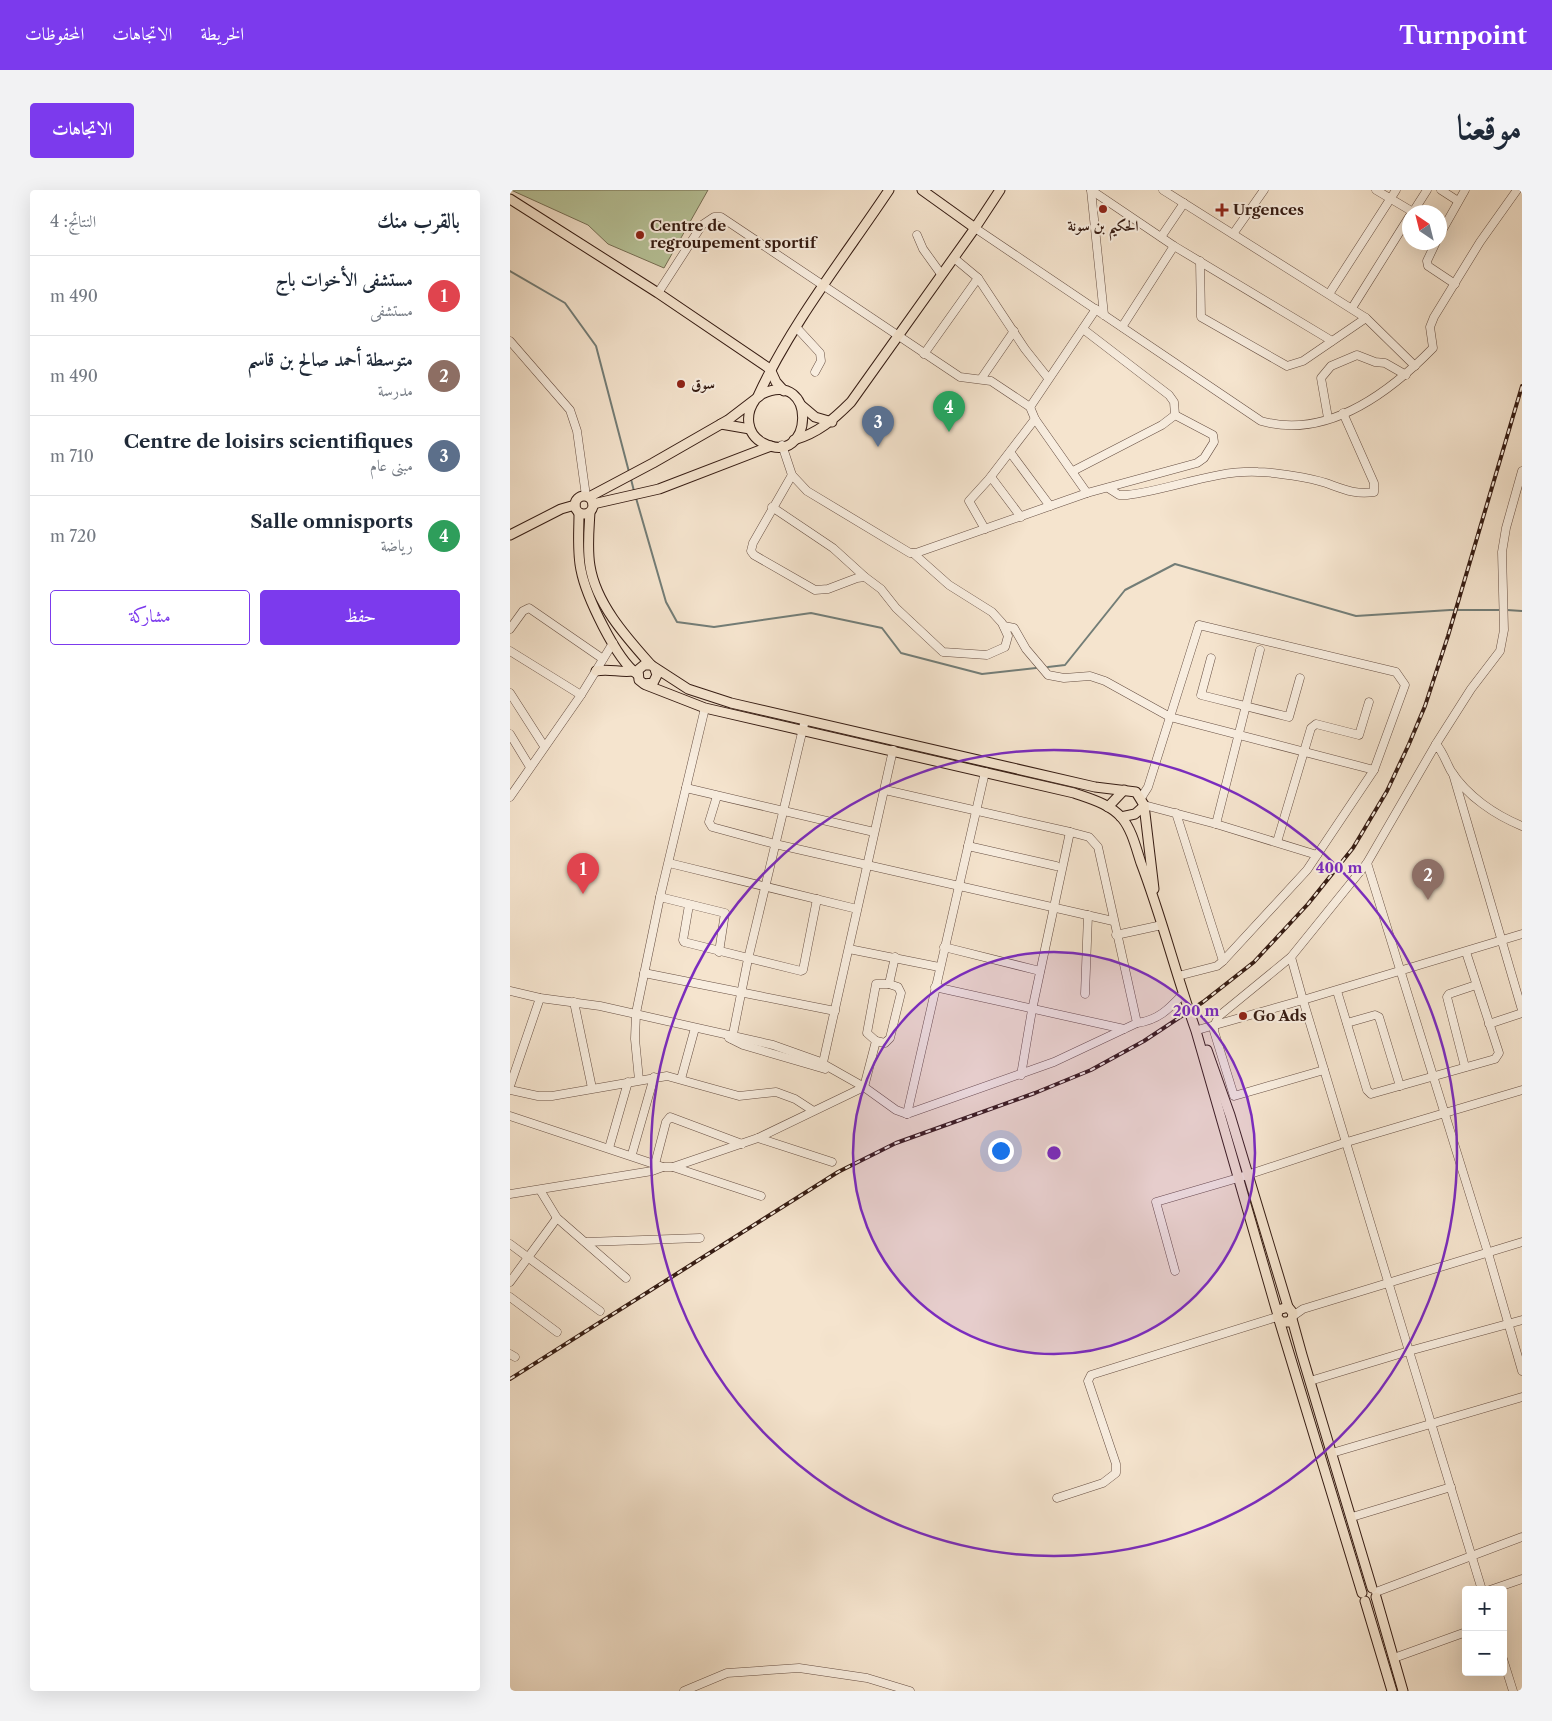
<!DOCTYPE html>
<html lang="ar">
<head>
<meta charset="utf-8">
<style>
	body { margin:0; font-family:"Libre Caslon Text",Amiri,serif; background:#f2f2f3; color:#1f2937; direction:rtl }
	.controls { position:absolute; right:15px; bottom:15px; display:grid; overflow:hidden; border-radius:5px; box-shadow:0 5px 20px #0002 }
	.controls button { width:45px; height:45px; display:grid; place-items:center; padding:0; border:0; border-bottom:1px solid #e0e1e3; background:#fff; color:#1f2937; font:25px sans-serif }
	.compass { position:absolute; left:892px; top:15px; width:45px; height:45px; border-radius:50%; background:#fff; box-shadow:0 5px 20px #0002; rotate:325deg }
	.you { position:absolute; left:490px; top:960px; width:18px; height:18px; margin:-12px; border:4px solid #fff; border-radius:50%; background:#1a73e8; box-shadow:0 0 0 8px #1a73e833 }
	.badge { display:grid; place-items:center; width:32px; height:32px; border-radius:50%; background:#7c3aed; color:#fff; font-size:16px; font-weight:700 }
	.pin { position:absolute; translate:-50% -41px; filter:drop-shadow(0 1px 2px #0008) }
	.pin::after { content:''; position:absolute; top:26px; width:18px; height:15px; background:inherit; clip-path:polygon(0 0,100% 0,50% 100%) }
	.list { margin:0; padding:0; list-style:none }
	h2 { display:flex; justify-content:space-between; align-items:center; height:65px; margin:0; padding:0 20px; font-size:21px }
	h2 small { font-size:16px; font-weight:400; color:#747a83 }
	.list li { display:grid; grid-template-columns:32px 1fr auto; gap:15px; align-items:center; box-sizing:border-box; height:80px; padding:0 20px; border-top:1px solid #e0e1e3 }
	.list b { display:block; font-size:19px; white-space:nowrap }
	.list p { margin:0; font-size:16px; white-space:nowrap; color:#747a83 }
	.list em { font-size:16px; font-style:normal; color:#747a83 }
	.actions { display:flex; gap:10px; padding:15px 20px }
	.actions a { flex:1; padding:11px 0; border:1px solid #7c3aed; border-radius:5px; text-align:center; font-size:18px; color:#7c3aed }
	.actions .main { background:#7c3aed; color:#fff }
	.map { position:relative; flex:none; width:1012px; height:1501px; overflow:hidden; direction:ltr; border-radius:5px }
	header { display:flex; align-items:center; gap:30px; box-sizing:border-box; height:70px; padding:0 25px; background:#7c3aed; color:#fff }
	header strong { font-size:24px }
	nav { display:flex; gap:28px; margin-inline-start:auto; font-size:18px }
	.intro { display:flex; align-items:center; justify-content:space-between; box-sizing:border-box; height:120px; padding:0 30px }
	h1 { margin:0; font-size:35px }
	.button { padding:12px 22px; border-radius:5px; background:#7c3aed; color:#fff; font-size:18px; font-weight:700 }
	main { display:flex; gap:30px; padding:0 30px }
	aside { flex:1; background:#fff; border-radius:5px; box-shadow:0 5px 20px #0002 }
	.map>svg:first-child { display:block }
	.green { fill:#b8c59b; stroke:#777057 }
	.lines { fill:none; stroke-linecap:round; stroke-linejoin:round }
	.stream { stroke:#737d77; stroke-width:2 }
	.minor-casing { stroke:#664e42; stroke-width:9 }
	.major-casing { stroke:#361c13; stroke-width:11 }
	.minor { stroke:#f8eddf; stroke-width:8 }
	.major { stroke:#f5e4ce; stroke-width:9 }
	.rail-casing { stroke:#361c13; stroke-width:4 }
	.rail { stroke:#f8eddf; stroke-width:2; stroke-dasharray:5.5; stroke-linecap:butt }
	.ring { fill:none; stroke:#7b2cbf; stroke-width:2.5 }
	.poi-dot { fill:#8f2418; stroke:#f8eddf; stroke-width:2 }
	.labels { text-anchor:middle; stroke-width:4; stroke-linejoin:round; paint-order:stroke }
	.poi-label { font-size:15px; font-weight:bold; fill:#361c13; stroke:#f8eddf; text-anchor:start }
	.centre { fill:#7b2cbf; stroke:#f8eddf; stroke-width:2.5 }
	.ring-label { font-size:15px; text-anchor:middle; font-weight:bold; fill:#7b2cbf; stroke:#f8eddf; stroke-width:4; stroke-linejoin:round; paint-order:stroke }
</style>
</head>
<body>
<header>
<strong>Turnpoint</strong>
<nav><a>الخريطة</a><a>الاتجاهات</a><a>المحفوظات</a></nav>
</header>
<div class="intro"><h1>موقعنا</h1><a class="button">الاتجاهات</a></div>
<main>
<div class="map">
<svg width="1012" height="1501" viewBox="0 0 1012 1501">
	<rect width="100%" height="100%" fill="#f5e4ce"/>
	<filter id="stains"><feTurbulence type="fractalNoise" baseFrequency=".004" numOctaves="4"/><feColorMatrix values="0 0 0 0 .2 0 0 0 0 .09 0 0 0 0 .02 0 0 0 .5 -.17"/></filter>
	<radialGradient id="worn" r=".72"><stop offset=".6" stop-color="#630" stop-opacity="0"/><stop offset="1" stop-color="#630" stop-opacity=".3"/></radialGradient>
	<!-- green -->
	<polygon class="green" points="1,0 198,0 154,78 98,54 78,35"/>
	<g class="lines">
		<!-- stream -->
		<g class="stream">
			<polyline points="0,81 55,113 86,156 119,282"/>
			<polyline points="121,289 124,301"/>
			<polyline points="126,308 156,412 167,432 204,437 301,423 372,438 391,463 472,484 526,478"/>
			<polyline points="997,420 1012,421"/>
			<polyline points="538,477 555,475 615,400 665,374 846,426 940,420 992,420"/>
		</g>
		<!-- minor casing -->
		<g class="minor-casing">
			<g id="minor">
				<polyline points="581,0 664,56 822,151"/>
				<polyline points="581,0 594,125"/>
				<polyline points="653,0 856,128 905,176"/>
				<polyline points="866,0 903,22"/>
				<polyline points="931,0 948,11"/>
				<polyline points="903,22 917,0"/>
				<path d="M465 38 751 231C817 250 880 202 923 158L920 137 924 127 970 52 1007 0"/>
				<polyline points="723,44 754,0"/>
				<polyline points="407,45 413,59 431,84"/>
				<polyline points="929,46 955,0"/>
				<polyline points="651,47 674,13"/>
				<polyline points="926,52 917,71 918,76 945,94"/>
				<polyline points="444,68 468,88 515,159 538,188"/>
				<polyline points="690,71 691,127 777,176 793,171 856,128"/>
				<polyline points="148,103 192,35 204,27 211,27 450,187 481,191 520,217 525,229 577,303 406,363 400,363 297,301 282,285 272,255"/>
				<polyline points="819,104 886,0"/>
				<polyline points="842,118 899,27"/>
				<polyline points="286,137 310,163 311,171 305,182"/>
				<polyline points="612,137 664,56"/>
				<polyline points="0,151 60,220 67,241 76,306"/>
				<polyline points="414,164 468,88"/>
				<polyline points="471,189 504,141"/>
				<polyline points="520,217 586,119"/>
				<polyline points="818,228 811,188 821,176 847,165 865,172 875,173 896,185"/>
				<polyline points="500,262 540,316"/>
				<polyline points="563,281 652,235 665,225 664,212 659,205 573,139"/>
				<polyline points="282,285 243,353 241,361 244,365 305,400 318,399 347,388 355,387 371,399 386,418 433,462 477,465 495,457 498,446 492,433 482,422 439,395 403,363"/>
				<polyline points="481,287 511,327"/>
				<path d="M598 298 609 305H617C661 300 703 280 748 282 764 282 801 288 816 293 833 299 845 305 864 302V293L833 223"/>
				<polyline points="577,303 687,273 694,268 704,252 703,245 665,225"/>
				<polyline points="262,317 323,358 355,387"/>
				<polyline points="475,339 459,311 479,289 525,229"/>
				<polyline points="494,436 504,438 516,459 538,485 554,488 580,486 595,491 660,527 864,580 895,495 886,482 689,435 638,597 631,608"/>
				<polyline points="0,439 13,421 19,418 93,469"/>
				<polyline points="0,461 71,505"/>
				<polyline points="701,468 691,505 779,527 790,488"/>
				<polyline points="0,503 34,556"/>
				<polyline points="0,544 20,577"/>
				<polyline points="926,554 961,499 990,461 994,440 992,362 996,338 1012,281"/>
				<polyline points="943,584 1012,820"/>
				<polyline points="176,598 364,642"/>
				<polyline points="207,606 199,632 202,637 265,654 603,731"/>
				<polyline points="0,607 71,505 103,453"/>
				<polyline points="634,615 706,634 807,665 797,680 713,771 707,776 668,786"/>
				<polyline points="666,623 713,771"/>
				<polyline points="706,634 750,460"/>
				<polyline points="767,652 801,538 806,534 849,545 859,512"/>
				<polyline points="458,656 546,676"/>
				<polyline points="807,665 864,580"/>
				<polyline points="159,673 347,719"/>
				<polyline points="857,673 978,1063 1012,1181"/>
				<polyline points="150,707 215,723 209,762"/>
				<polyline points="179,715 173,750 174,752 291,781 293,780 307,709"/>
				<polyline points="606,745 652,735"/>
				<polyline points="434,757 530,781"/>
				<polyline points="339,759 429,777"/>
				<polyline points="781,767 709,826 704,836 704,841 724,906 814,880"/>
				<polyline points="134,783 325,821"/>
				<polyline points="425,797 614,839"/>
				<polyline points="0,801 30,808 90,816 263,855 308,871 354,897 386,920 397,924 544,872 627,833 588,657 579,647 560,642 375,600"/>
				<polyline points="827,801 857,900 861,904 985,869 989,863 956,762"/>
				<polyline points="575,804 578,725"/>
				<polyline points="64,812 82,898"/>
				<path d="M627 833C648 830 658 820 673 804"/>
				<polyline points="837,833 865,825 869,827 890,896"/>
				<polyline points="979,834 1012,823"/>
				<path d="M691 839 793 810 781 767 857 673 926 554C933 562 936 572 941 581 957 606 985 625 1012 636"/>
				<polyline points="219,848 233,855 315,879"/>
				<polyline points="222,849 238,769 295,530"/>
				<polyline points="366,851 375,853 380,848 391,803 388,797 379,794"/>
				<polyline points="312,877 383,560"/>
				<polyline points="955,877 937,807 939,804 966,795"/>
				<polyline points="511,885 522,820 560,642"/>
				<polyline points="171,889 185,838"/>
				<polyline points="129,890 125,849 126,823 150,707 195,518"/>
				<polyline points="0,896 30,808"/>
				<polyline points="0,900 28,906 42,906 157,886 229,906 266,902 285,909 302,920"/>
				<polyline points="397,924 475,582"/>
				<polyline points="0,926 153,977 163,977 248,948 354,897 366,851 357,843 366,794 379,794 385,767"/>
				<polyline points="248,948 322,972"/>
				<polyline points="99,958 118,892"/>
				<polyline points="122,964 144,887"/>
				<polyline points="145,974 156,932 160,927 232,954"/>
				<polyline points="163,977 251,1006"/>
				<polyline points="30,1000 47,1028 116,1088"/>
				<polyline points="0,1004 142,981 153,977"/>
				<polyline points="76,1052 190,1048"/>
				<polyline points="0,1054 90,1121"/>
				<polyline points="665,1081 646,1012 728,988 837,952 1012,900"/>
				<polyline points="0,1092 47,1028"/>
				<polyline points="0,1107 47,1142"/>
				<polyline points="783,1126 793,1119 1012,1052"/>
				<polyline points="0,1164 5,1167"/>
				<polyline points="800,1191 899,1161 793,810 1012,744"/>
				<polyline points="822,1263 1012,1207"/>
				<polyline points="547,1308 593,1293 606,1283 606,1274 578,1191 581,1185 767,1127"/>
				<polyline points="842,1327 941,1297"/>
				<polyline points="972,1400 899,1161 1012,1130"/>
				<polyline points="980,1400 1012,1389"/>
				<polyline points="866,1402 1012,1347"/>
				<polyline points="884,1468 956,1442"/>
				<polyline points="993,1469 1003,1501"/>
				<polyline points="174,1501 217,1483 289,1478 357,1488 400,1501"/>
			</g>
		</g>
		<!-- major casing -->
		<g class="major-casing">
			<g id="major">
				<polyline points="412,0 465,38"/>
				<polyline points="0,9 148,103 260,179 266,192 274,201"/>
				<path d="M248 206C281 134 335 66 379 0"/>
				<polyline points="292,216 305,227 322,232"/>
				<polyline points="211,234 240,239"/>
				<path d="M284 250C308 243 323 230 341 212L465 38 490 0"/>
				<circle cx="74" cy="315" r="9"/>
				<path d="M79 307 143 273 218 230 252 204C308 178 304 279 253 253 236 244 235 224 245 210"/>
				<polyline points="83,314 149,299 261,256"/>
				<path d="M80 322C79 340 77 358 80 376 86 414 117 448 141 475"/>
				<path d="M69 323C69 342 67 362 71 380 76 406 106 469 127 484"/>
				<polyline points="0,345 51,319 65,315"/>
				<polyline points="145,479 147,485 143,493 134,494 129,490 128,480 134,475 141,475 178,499 221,513 585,597 626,602 634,615 644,699"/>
				<path d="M86 481C99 478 110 483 123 481"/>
				<path d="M136 495 195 518 564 603C581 609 600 614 612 628 622 640 626 658 631 673 652 728 666 785 686 841L767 1122"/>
				<polyline points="598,617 614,600"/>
				<polyline points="611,627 625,624 634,616"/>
				<polyline points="697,860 720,925 778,1117"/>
				<polyline points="782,1129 778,1132 771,1132 767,1127 768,1120 778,1117 783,1123 782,1129 792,1165 862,1398"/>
				<polyline points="769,1130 852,1403"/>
				<polyline points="866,1407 893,1501"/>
				<polyline points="855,1411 882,1501"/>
			</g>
		</g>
		<!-- minor -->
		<use href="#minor" class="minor"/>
		<!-- major -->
		<use href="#major" class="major"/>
		<!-- rail casing -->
		<g class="rail-casing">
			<polyline id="rail" points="0,1189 328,982 386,953 525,903 581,880 634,851 693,812 744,772 798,714 843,658 877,601 899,554 915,516 938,446 1012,196"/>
		</g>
		<!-- rail -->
		<use href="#rail" class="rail"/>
	</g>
	<!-- distance rings -->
	<circle cx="544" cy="963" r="201" fill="#7b2cbf" fill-opacity=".12"/>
	<g class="ring">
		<circle cx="544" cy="963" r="201"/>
		<circle cx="544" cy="963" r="403"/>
	</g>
	<!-- markers -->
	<g class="poi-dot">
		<circle cx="593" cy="19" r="5"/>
		<path d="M709.5 12.5h5v5h5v5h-5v5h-5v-5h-5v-5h5z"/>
		<circle cx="130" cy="45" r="5"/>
		<circle cx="171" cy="194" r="5"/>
		<circle cx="733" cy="826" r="5"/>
	</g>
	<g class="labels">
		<!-- poi labels -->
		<g class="poi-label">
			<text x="723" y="25">Urgences</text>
			<text x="140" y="41">Centre de<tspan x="140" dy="17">regroupement sportif</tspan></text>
			<text x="593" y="41" text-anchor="middle">الحكيم بن سونة</text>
			<text x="181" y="199">سوق</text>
			<text x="743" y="831">Go Ads</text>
		</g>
	</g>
	<circle cx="544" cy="963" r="8" class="centre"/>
	<g class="ring-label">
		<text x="829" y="683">400 m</text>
		<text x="686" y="826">200 m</text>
	</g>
	<rect width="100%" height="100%" filter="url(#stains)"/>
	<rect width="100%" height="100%" fill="url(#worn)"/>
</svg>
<div class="controls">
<button>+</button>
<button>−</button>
</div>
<svg class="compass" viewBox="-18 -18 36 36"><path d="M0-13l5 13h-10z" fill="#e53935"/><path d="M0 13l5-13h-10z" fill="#747a83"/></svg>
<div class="you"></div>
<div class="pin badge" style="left:73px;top:704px;background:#e0444e">1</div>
<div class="pin badge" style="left:918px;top:710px;background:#8d6e63">2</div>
<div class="pin badge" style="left:368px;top:257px;background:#5c6f8a">3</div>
<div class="pin badge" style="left:439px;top:242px;background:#2e9e5b">4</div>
</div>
<aside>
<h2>بالقرب منك<small>النتائج: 4</small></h2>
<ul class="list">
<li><span class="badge" style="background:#e0444e">1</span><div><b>مستشفى الأخوات باج</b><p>مستشفى</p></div><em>490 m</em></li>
<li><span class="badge" style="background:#8d6e63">2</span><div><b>متوسطة أحمد صالح بن قاسم</b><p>مدرسة</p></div><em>490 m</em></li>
<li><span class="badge" style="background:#5c6f8a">3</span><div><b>Centre de loisirs scientifiques</b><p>مبنى عام</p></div><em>710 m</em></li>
<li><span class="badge" style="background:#2e9e5b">4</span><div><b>Salle omnisports</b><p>رياضة</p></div><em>720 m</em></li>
</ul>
<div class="actions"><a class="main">حفظ</a><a>مشاركة</a></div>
</aside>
</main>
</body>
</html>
